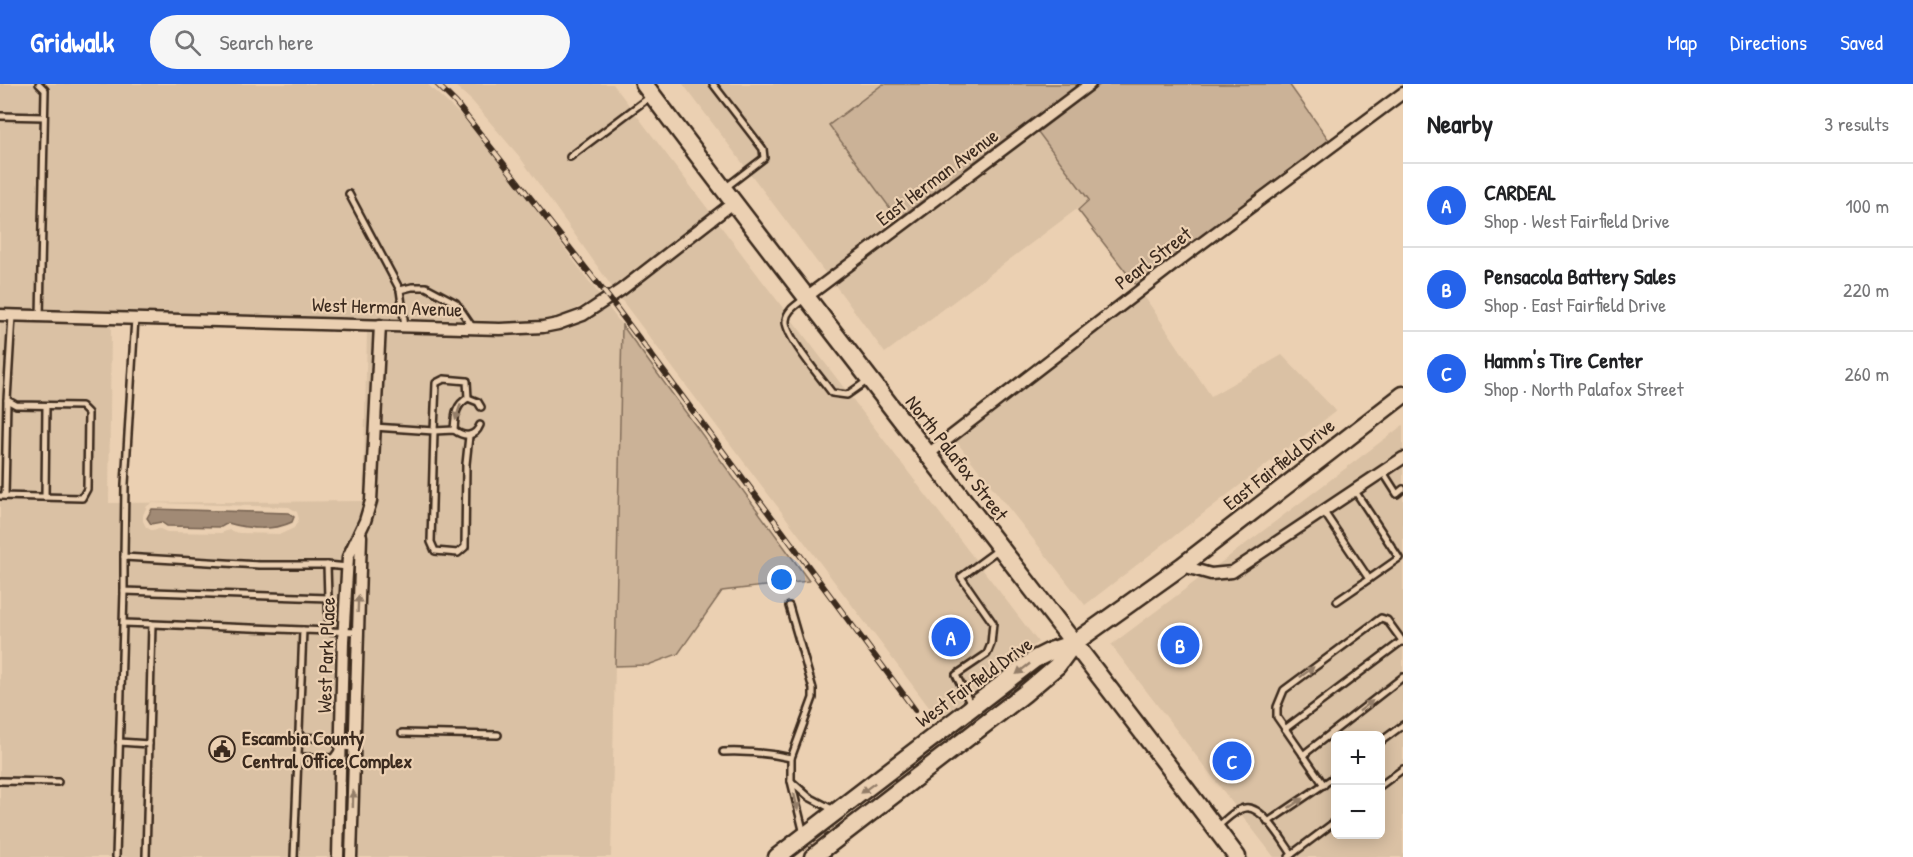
<!DOCTYPE html>
<html lang="en">
<head>
<meta charset="utf-8">
<style>
	body { margin:0; font-family:"Patrick Hand",sans-serif; background:#f6f6f6; color:#202124 }
	.controls { position:absolute; right:18px; bottom:18px; display:grid; overflow:hidden; border-radius:9px; box-shadow:0 3px 15px #0003 }
	.controls button { width:54px; height:54px; display:grid; place-items:center; padding:0; border:0; border-bottom:2px solid #e0e0e0; background:#fff; color:#202124; font:30px sans-serif }
	.you { position:absolute; left:782px; top:496px; width:21px; height:21px; margin:-15px; border:4px solid #fff; border-radius:50%; background:#1a73e8; box-shadow:0 0 0 9px #1a73e833 }
	.badge { display:grid; place-items:center; width:39px; height:39px; border-radius:50%; background:#2563eb; color:#fff; font-size:20px; font-weight:700 }
	.pin { position:absolute; translate:-50% -50%; border:3px solid #fff; box-shadow:0 2px 6px #0006 }
	.list { margin:0; padding:0; list-style:none }
	h2 { display:flex; justify-content:space-between; align-items:center; height:78px; margin:0; padding:0 24px; font-size:26px }
	h2 small { font-size:20px; font-weight:400; color:#757577 }
	.list li { display:grid; grid-template-columns:39px 1fr auto; gap:18px; align-items:center; box-sizing:border-box; height:84px; padding:0 24px; border-top:2px solid #e0e0e0 }
	.list b { display:block; font-size:22px; white-space:nowrap }
	.list p { margin:0; font-size:20px; white-space:nowrap; color:#757577 }
	.list em { font-size:20px; font-style:normal; color:#757577 }
	.icon { flex:none; width:33px; height:33px; fill:none; stroke:currentColor; stroke-width:2; stroke-linecap:round; stroke-linejoin:round }
	.map { position:relative; flex:none; width:1403px; height:773px; overflow:hidden }
	header { display:flex; align-items:center; gap:36px; box-sizing:border-box; height:84px; padding:0 30px; background:#2563eb; color:#fff }
	header strong { font-size:28px }
	nav { display:flex; gap:33px; margin-inline-start:auto; font-size:21px }
	.search { width:420px; height:54px; background:#f6f6f6; display:flex; align-items:center; gap:15px; box-sizing:border-box; padding:0 21px; border-radius:33px; color:#757577; font-size:22px }
	main { display:flex }
	aside { flex:1; background:#fff }
	.map>svg:first-child { display:block }
	.built { fill:#dac1a4; fill-rule:evenodd }
	.green { fill:#cbb297; stroke:#836e5a; stroke-width:1.5 }
	.water { fill:#a18a74; stroke:#786452; stroke-width:1.5 }
	.lines { fill:none; stroke-linecap:round; stroke-linejoin:round }
	.lane-casing { stroke:#3b2a1e; stroke-width:10 }
	.street-casing { stroke:#3b2a1e; stroke-width:15 }
	.primary-casing { stroke:#3b2a1e; stroke-width:21 }
	.lane { stroke:#ebd0b2; stroke-width:5 }
	.street { stroke:#ebd0b2; stroke-width:10 }
	.primary { stroke:#ebd0b2; stroke-width:16 }
	.rail-casing { stroke:#3b2a1e; stroke-width:6 }
	.rail { stroke:#ebd0b2; stroke-width:4; stroke-dasharray:11; stroke-linecap:butt }
	.oneway { fill:#937d68 }
	.labels { text-anchor:middle; stroke-width:4.5; stroke-linejoin:round; paint-order:stroke }
	.street-label { font-size:20px; fill:#3b2a1e; stroke:#ebd0b2 }
	.poi-label { font-size:20px; font-weight:bold; fill:#3b2a1e; stroke:#ebd0b2; text-anchor:start }
</style>
</head>
<body>
<header>
<strong>Gridwalk</strong>
<div class="search"><svg class="icon" aria-label="search" viewBox="0 0 24 24"><circle cx="10" cy="10" r="6"/><path d="M15 15l6 6"/></svg>Search here</div>
<nav><a>Map</a><a>Directions</a><a>Saved</a></nav>
</header>
<main>
<div class="map">
<svg width="1403" height="773" viewBox="0 0 1403 773">
	<rect width="100%" height="100%" fill="#ebd0b2"/>
	<filter id="ink" filterUnits="userSpaceOnUse"><feTurbulence type="fractalNoise" baseFrequency=".0167" numOctaves="2"/><feDisplacementMap in="SourceGraphic" scale="12" xChannelSelector="R" yChannelSelector="G"/><feConvolveMatrix kernelMatrix="1 2 1 2 8 2 1 2 1" color-interpolation-filters="sRGB"/></filter>
	<g filter="url(#ink)">
		<!-- built -->
		<g class="built">
			<polygon points="0,0 427,0 463,33 504,83 600,212 568,229 542,236 525,238 0,224"/>
			<polygon points="453,0 613,0 711,129 612,203 519,72 472,17"/>
			<polygon points="683,0 883,0 829,41 898,135 826,190"/>
			<polygon points="1038,48 1089,116 885,269 835,201"/>
			<polygon points="719,140 1038,558 938,635 620,214"/>
			<polygon points="1144,212 1211,312 1282,271 1336,327 1085,521 955,356"/>
			<polygon points="608,223 622,241 611,773 358,773 367,448 377,417 385,248 501,252 543,250 573,243"/>
			<path d="M0 238 111 241 109 419 363 417 367 248H373L364 415 359 435 355 439V444L342 473 337 557 332 773H0ZM152 419 289 423 297 428 299 435 294 444 281 450 239 449 229 446 221 449 167 448 160 445 151 446 146 443 143 437V431L147 422Z"/>
			<polygon points="1403,341 1403,366 1230,482 1215,483"/>
			<path d="M1403 382V773H1274L1111 561 1200 494 1212 497 1235 495ZM1336 652H1380V750H1336Z"/>
		</g>
		<!-- green -->
		<g class="green">
			<polygon points="883,0 1079,0 898,135 829,41"/>
			<polygon points="1101,0 1289,0 1329,56 1136,201 1078,126 1089,116 1038,48"/>
			<polygon points="622,241 809,497 722,507 678,570 648,581 615,582"/>
		</g>
		<!-- water -->
		<path class="water" d="M152 425 289 429 294 433 292 438C274 447 248 445 228 439L221 443 167 442 161 438 151 440 147 434Z"/>
		<g class="lines">
			<!-- lane casing -->
			<g class="lane-casing">
				<g id="lane">
					<polyline points="39,0 45,6 40,232"/>
					<polyline points="713,0 763,65 764,74 725,104"/>
					<polyline points="0,32 44,33"/>
					<polyline points="570,73 651,12"/>
					<polyline points="349,110 400,206"/>
					<path d="M804 215C797 221 787 226 786 236 784 251 822 295 832 309L847 311 867 297"/>
					<polyline points="135,234 125,400 124,473 259,481 327,481"/>
					<polyline points="405,242 400,206 412,203 426,203 456,219 473,244"/>
					<path d="M468 314 467 297 444 295 436 299 434 347 454 346C465 354 475 353 480 341"/>
					<polyline points="468,314 478,318 481,323"/>
					<polyline points="374,343 434,347 431,458 435,467 458,469 465,463 466,380 469,352"/>
					<path d="M454 346C455 332 455 321 468 314"/>
					<polyline points="1383,388 1397,410 1403,405"/>
					<polyline points="0,412 82,414 87,405 88,329 81,322 16,321 7,316 12,232"/>
					<polyline points="5,412 7,316"/>
					<polyline points="45,413 46,322"/>
					<polyline points="1324,428 1369,495 1399,474 1355,407"/>
					<polyline points="124,473 124,507 328,514"/>
					<polyline points="1337,517 1369,495"/>
					<polyline points="789,522 813,605 813,614 791,674 791,697"/>
					<polyline points="123,539 152,540 146,773"/>
					<polyline points="152,540 303,546"/>
					<polyline points="329,547 327,481 348,483"/>
					<polyline points="971,621 956,591 987,570 991,560 993,539 961,493 999,465"/>
					<polyline points="1285,645 1402,557"/>
					<polyline points="402,649 498,651"/>
					<polyline points="298,653 333,655 341,663 354,664"/>
					<polyline points="119,658 149,660"/>
					<polyline points="1380,658 1403,641"/>
					<path d="M723 668C746 667 768 669 791 674"/>
					<polyline points="1303,671 1403,593"/>
					<polyline points="297,673 333,674 338,667"/>
					<polyline points="0,697 58,698"/>
					<polyline points="1324,701 1277,633 1277,623 1284,606 1381,534 1387,536 1403,558"/>
					<polyline points="1380,702 1403,685"/>
					<polyline points="1268,738 1336,692"/>
					<path d="M1217 743C1225 737 1235 725 1245 724 1262 721 1283 757 1292 770L1289 773"/>
					<polyline points="804,750 791,697 809,713 832,725"/>
					<polyline points="1292,770 1336,737"/>
					<polyline points="116,773 124,507"/>
					<polyline points="294,773 303,546 357,548"/>
				</g>
			</g>
			<!-- street casing -->
			<g class="street-casing">
				<g id="street">
					<polyline points="805,214 1090,0"/>
					<polyline points="0,231 500,245 543,243 558,240 583,231 621,206 733,119"/>
					<polyline points="927,371 1186,171 1403,9"/>
					<polyline points="1182,482 1211,490 1232,488 1403,374"/>
					<polyline points="338,773 343,557 348,473 365,437 371,417 380,241"/>
					<polyline points="351,773 361,452"/>
				</g>
			</g>
			<!-- primary casing -->
			<g class="primary-casing">
				<g id="primary">
					<path d="M644 0C839 260 1042 513 1237 773"/>
					<polyline points="777,773 1035,575 1053,566 1074,559 1182,482 1403,311"/>
					<polyline points="813,773 1024,610 1057,582 1074,559"/>
				</g>
			</g>
			<!-- lane -->
			<use href="#lane" class="lane"/>
			<!-- street -->
			<use href="#street" class="street"/>
			<!-- primary -->
			<use href="#primary" class="primary"/>
			<!-- rail casing -->
			<g class="rail-casing">
				<polyline id="rail" points="437,0 456,19 609,214 915,626"/>
			</g>
			<!-- rail -->
			<use href="#rail" class="rail"/>
		</g>
		<!-- one-way arrows -->
		<defs><path id="oneway-solid" d="M-6-.8H1V-3.2L6.5 0L1 3.2V.8H-6Z" transform="scale(1.5)"/></defs>
		<g class="oneway">
			<use href="#oneway-solid" transform="translate(458 328) rotate(108)"/>
			<use href="#oneway-solid" transform="translate(358 520) rotate(-88)"/>
			<use href="#oneway-solid" transform="translate(1023 585) rotate(142)"/>
			<use href="#oneway-solid" transform="translate(1307 588) rotate(-37)"/>
			<use href="#oneway-solid" transform="translate(1366 622) rotate(-38)"/>
			<use href="#oneway-solid" transform="translate(868 704) rotate(143)"/>
			<use href="#oneway-solid" transform="translate(353 715) rotate(-89)"/>
			<use href="#oneway-solid" transform="translate(796 718) rotate(77)"/>
			<use href="#oneway-solid" transform="translate(1296 719) rotate(-34)"/>
		</g>
	</g>
	<!-- icons -->
	<defs>
		<g id="civic-ring" transform="scale(1.35)"><circle r="9.5" fill="#ebd0b2" stroke="#3b2a1e" stroke-width="1.5"/><path d="M-.6-6.5H3V-4.5H.6V-3L4-1V1h2V6H-6V1h2V-1L-.6-3ZM-1.2 2.5V6h2.4V2.5Z" fill="#3b2a1e"/></g>
	</defs>
	<g fill-rule="evenodd">
		<use href="#civic-ring" x="222" y="665"/>
	</g>
	<g class="labels">
		<!-- street labels -->
		<g class="street-label">
			<text transform="translate(937 93) rotate(-37)" y="7">East Herman Avenue</text>
			<text transform="translate(1153 174) rotate(-37)" y="7">Pearl Street</text>
			<text transform="translate(387 223) rotate(2)" y="7">West Herman Avenue</text>
			<text transform="translate(957 374) rotate(52)" y="7">North Palafox Street</text>
			<text transform="translate(1279 380) rotate(-38)" y="7">East Fairfield Drive</text>
			<text transform="translate(326 571) rotate(-88)" y="7">West Park Place</text>
			<text transform="translate(974 598) rotate(-36)" y="7">West Fairfield Drive</text>
		</g>
		<!-- poi labels -->
		<g class="poi-label">
			<text x="242" y="661">Escambia County<tspan x="242" dy="23">Central Office Complex</tspan></text>
		</g>
	</g>
</svg>
<div class="controls">
<button>+</button>
<button>−</button>
</div>
<div class="you"></div>
<div class="pin badge" style="left:951px;top:553px">A</div>
<div class="pin badge" style="left:1180px;top:561px">B</div>
<div class="pin badge" style="left:1232px;top:677px">C</div>
</div>
<aside>
<h2>Nearby<small>3 results</small></h2>
<ul class="list">
<li><span class="badge">A</span><div><b>CARDEAL</b><p>Shop · West Fairfield Drive</p></div><em>100 m</em></li>
<li><span class="badge">B</span><div><b>Pensacola Battery Sales</b><p>Shop · East Fairfield Drive</p></div><em>220 m</em></li>
<li><span class="badge">C</span><div><b>Hamm's Tire Center</b><p>Shop · North Palafox Street</p></div><em>260 m</em></li>
</ul>
</aside>
</main>
</body>
</html>
